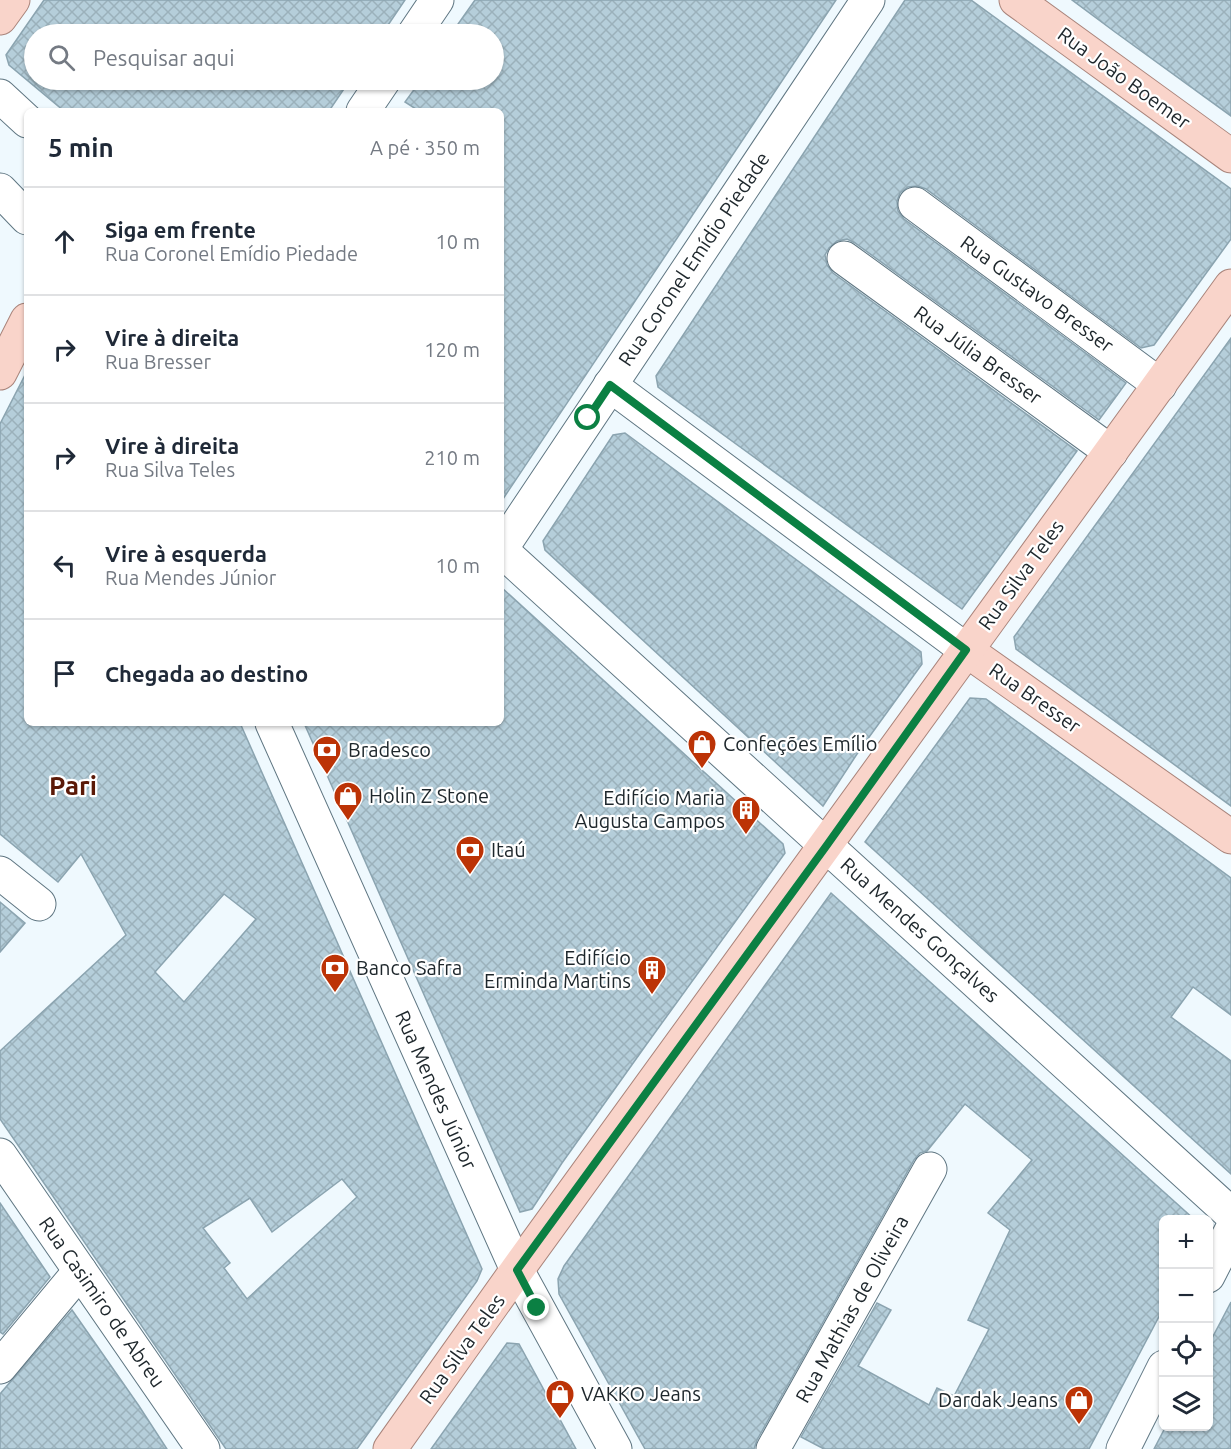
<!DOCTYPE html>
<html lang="pt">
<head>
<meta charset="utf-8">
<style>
	body { margin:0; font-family:Ubuntu,sans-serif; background:#f2f2f3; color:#1f2937 }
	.controls { position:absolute; right:18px; bottom:18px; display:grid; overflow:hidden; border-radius:9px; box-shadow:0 2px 4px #0004 }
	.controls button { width:54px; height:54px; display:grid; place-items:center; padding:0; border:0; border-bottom:2px solid #e0e1e3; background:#fff; color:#1f2937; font:30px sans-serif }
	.stop { position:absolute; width:18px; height:18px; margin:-14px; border:4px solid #0b8043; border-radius:50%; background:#fff }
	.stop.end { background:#0b8043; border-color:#fff; box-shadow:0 2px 6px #0008 }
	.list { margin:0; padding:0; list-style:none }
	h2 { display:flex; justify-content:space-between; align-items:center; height:78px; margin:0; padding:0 24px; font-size:26px }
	h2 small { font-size:20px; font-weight:400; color:#747a83 }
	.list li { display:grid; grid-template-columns:39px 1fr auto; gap:18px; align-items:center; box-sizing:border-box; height:108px; padding:0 24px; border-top:2px solid #e0e1e3 }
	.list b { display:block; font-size:22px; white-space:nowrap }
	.list p { margin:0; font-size:20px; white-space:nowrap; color:#747a83 }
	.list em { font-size:20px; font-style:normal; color:#747a83 }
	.icon { flex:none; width:33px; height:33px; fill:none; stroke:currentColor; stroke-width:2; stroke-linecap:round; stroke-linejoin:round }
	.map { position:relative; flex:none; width:1231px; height:1449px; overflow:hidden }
	.search { position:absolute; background:#fff; box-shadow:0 2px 4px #0004; left:24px; top:24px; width:480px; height:66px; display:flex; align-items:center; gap:15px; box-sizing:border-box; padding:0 21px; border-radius:33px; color:#747a83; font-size:22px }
	.panel { position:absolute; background:#fff; box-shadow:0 2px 4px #0004; left:24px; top:108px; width:480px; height:618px; border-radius:9px }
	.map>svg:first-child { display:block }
	.building { fill:url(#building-cross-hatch); stroke:#8ba4b0; stroke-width:1.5; fill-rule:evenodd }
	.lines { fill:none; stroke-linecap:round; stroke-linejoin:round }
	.minor-casing { stroke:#5f7682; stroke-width:35 }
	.major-casing { stroke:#a9847b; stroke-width:35 }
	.minor { stroke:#fff; stroke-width:33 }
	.major { stroke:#f9d4ca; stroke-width:33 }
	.route { stroke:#0b8043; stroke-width:8 }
	.labels { text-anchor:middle; stroke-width:4.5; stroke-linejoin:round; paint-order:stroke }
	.street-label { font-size:20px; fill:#1d262b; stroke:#fff }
	.poi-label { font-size:20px; fill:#1d262b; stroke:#fff; text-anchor:start }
	.district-label { font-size:26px; font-weight:bold; fill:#5b1907; stroke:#fff }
</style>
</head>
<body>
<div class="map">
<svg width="1231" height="1449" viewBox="0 0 1231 1449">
	<defs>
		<pattern id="building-cross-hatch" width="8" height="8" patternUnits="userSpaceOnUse" patternTransform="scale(1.5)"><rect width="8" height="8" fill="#b5ceda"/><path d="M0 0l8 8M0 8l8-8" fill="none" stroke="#9bb1bb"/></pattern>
	</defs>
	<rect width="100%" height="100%" fill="#eff9fe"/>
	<!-- building -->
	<g class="building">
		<polygon points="44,0 405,0 382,34 34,34 34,80 350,80 329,111 64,111 9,65 6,55"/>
		<polygon points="475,0 836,0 501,502 501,111 419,111 405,102 421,80 494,80 494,34 451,34"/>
		<polygon points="905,0 971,0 1231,189 1231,239 1154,345 1141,348 926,189 918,186 908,187 900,193 897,201 898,211 904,219 1126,383 1099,420 855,243 847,239 837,241 829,248 825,255 827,265 833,273 1077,451 962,609 658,387 656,376"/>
		<polygon points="1072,0 1231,0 1231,116 1115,32"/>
		<polygon points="1231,338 1231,806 1016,649 1014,637"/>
		<path d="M27 371V723H240L482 1269 477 1281 357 1449H226L0 1119V1051L126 935 81 854 58 882 0 834V424ZM224 894 256 919 184 1002 155 972ZM342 1179 357 1197 247 1299 224 1268 230 1263 203 1228 250 1198 272 1232Z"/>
		<polygon points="625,433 921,652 922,664 859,751 823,806 545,550 543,541 613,435"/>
		<polygon points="501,587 783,844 785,853 646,1045 562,1163 532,1209 520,1212 304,723 501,723"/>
		<polygon points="970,698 986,699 1231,878 1231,1015 1193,987 1171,1017 1231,1061 1231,1174 865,842"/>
		<polygon points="831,893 1195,1220 1164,1220 1164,1307 1089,1449 824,1449 801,1437 877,1303 891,1310 858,1366 929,1405 937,1388 954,1396 989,1329 968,1320 1010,1230 988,1213 1032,1160 965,1104 927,1151 920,1153 914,1160 757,1440 754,1449 645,1449 559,1294 558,1279 564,1266"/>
		<polygon points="0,902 25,923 0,952"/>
		<polygon points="0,1203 50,1277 3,1334 0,1332"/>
		<polygon points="1231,1302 1231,1449 1154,1449 1166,1426 1209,1426 1209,1344"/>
		<polygon points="72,1310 139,1406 167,1449 0,1449 0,1394"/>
		<polygon points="507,1343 519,1344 576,1449 431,1449"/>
	</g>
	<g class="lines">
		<!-- minor casing -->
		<g class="minor-casing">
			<g id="minor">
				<polyline points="414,34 437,0"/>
				<polyline points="0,96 27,121"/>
				<polyline points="363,111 384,80"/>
				<polyline points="0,190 27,218"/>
				<polyline points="915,204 1160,385"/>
				<polyline points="844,258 1111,452"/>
				<polyline points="610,385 966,650"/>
				<polyline points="501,549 868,0"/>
				<polyline points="501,550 1231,1214"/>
				<polyline points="272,723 517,1270 615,1449"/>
				<polyline points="0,873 39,904"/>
				<polyline points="0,1155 203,1449"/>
				<polyline points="1208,1276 1231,1231"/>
				<polyline points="0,1367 80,1271"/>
				<polyline points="773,1449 930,1169"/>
				<polyline points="1123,1449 1164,1367"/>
			</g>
		</g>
		<!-- major casing -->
		<g class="major-casing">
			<g id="major">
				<polyline points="1016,0 1231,156"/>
				<polyline points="0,18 13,0"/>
				<polyline points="0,373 27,320"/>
				<polyline points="966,650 1231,837"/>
				<polyline points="390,1449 517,1270 1231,286"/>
			</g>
		</g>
		<!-- minor -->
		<use href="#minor" class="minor"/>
		<!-- major -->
		<use href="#major" class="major"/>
	</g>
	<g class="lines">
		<!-- route -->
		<polyline class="route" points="537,1308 517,1270 827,845 966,650 610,385 588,418"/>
	</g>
	<!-- icons -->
	<defs>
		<g id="shop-pin" transform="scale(1.5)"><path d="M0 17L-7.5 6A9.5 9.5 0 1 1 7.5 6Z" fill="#bc3306" stroke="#fff"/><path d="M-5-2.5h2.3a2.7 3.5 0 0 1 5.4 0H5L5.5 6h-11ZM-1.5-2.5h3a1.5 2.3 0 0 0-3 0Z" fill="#fff"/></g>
		<g id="bank-pin" transform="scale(1.5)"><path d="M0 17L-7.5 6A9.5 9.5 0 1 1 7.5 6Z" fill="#bc3306" stroke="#fff"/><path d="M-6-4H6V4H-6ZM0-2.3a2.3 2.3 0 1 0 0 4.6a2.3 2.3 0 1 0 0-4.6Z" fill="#fff"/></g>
		<g id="building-pin" transform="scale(1.5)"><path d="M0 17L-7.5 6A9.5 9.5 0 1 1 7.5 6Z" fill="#bc3306" stroke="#fff"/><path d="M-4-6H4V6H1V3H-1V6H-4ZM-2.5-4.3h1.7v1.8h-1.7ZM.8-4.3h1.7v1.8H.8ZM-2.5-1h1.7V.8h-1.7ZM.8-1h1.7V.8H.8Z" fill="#fff"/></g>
	</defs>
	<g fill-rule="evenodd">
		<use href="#shop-pin" x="702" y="744"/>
		<use href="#bank-pin" x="327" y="750"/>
		<use href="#shop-pin" x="348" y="796"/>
		<use href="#building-pin" x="746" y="810"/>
		<use href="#bank-pin" x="470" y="850"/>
		<use href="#bank-pin" x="335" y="968"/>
		<use href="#building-pin" x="652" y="970"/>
		<use href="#shop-pin" x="560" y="1394"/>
		<use href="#shop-pin" x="1079" y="1400"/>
	</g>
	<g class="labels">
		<!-- street labels -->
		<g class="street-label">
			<text transform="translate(1124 78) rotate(36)" y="7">Rua João Boemer</text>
			<text transform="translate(694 259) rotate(-56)" y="7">Rua Coronel Emídio Piedade</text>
			<text transform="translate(1037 294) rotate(36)" y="7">Rua Gustavo Bresser</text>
			<text transform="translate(978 355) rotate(36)" y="7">Rua Júlia Bresser</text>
			<text transform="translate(1021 575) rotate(-54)" y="7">Rua Silva Teles</text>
			<text transform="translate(1035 698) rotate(35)" y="7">Rua Bresser</text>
			<text transform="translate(920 930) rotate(42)" y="7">Rua Mendes Gonçalves</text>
			<text transform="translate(436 1090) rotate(66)" y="7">Rua Mendes Júnior</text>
			<text transform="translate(102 1302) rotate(55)" y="7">Rua Casimiro de Abreu</text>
			<text transform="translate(852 1309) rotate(-61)" y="7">Rua Mathias de Oliveira</text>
			<text transform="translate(462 1349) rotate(-54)" y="7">Rua Silva Teles</text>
		</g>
		<!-- poi labels -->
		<g class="poi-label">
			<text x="723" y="751">Confeções Emílio</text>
			<text x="348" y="757">Bradesco</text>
			<text x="369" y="803">Holin Z Stone</text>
			<text x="725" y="805" text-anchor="end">Edifício Maria<tspan x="725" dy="23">Augusta Campos</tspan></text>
			<text x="491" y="857">Itaú</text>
			<text x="631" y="965" text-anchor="end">Edifício<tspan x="631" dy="23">Erminda Martins</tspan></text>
			<text x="356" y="975">Banco Safra</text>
			<text x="581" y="1401">VAKKO Jeans</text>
			<text x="1058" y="1407" text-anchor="end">Dardak Jeans</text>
		</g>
		<!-- district labels -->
		<g class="district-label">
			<text x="73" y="795">Pari</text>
		</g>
	</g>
</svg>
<div class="controls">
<button>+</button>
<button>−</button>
<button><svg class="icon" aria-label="locate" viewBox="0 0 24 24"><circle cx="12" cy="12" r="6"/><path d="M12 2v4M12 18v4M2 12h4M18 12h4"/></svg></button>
<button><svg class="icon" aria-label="layers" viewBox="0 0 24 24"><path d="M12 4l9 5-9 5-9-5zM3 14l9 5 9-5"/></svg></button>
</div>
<div class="stop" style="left:588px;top:418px"></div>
<div class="stop end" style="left:537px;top:1308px"></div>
<div class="search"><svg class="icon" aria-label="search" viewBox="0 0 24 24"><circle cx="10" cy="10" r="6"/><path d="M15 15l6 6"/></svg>Pesquisar aqui</div>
<section class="panel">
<h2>5 min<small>A pé · 350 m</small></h2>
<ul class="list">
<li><svg class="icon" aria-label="ahead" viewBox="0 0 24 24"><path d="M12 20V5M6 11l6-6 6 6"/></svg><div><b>Siga em frente</b><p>Rua Coronel Emídio Piedade</p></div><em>10 m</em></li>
<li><svg class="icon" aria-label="right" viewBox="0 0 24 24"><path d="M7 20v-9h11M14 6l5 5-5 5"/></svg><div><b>Vire à direita</b><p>Rua Bresser</p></div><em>120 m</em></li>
<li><svg class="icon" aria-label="right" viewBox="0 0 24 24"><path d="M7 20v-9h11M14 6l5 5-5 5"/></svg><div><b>Vire à direita</b><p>Rua Silva Teles</p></div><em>210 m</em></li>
<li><svg class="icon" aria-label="left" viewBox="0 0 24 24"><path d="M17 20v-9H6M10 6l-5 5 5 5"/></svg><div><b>Vire à esquerda</b><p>Rua Mendes Júnior</p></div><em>10 m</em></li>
<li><svg class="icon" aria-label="arrive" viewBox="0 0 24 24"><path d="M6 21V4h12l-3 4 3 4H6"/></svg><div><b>Chegada ao destino</b></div></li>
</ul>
</section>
</div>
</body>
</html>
